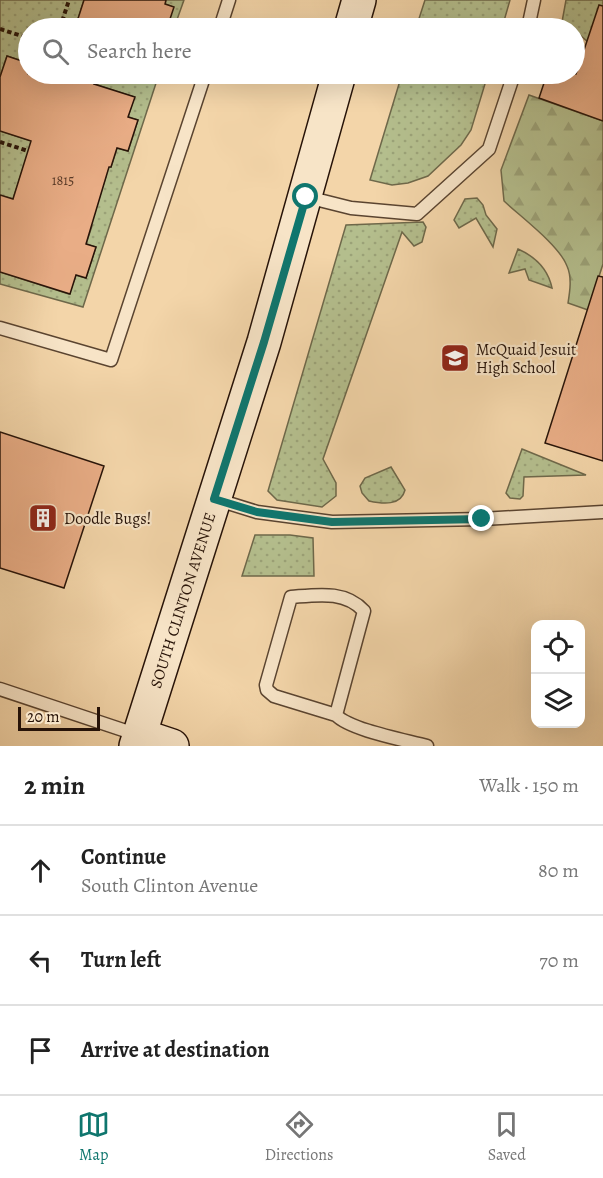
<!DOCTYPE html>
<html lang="en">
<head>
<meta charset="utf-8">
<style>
	body { margin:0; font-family:Alegreya,serif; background:#f2f2f2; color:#222 }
	.controls { position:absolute; right:18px; bottom:18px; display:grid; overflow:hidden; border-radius:12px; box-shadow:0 6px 24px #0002 }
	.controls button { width:54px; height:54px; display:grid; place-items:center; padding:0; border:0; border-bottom:2px solid #e0e0e0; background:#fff; color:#222; font:30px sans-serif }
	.scale { position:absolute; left:18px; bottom:15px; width:82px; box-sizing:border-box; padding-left:6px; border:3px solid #271308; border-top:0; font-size:16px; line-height:21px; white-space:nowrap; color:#271308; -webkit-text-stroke:4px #f7e4c7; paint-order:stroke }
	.stop { position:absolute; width:18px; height:18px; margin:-14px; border:4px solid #0f766e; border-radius:50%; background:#fff }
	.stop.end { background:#0f766e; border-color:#fff; box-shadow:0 2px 6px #0008 }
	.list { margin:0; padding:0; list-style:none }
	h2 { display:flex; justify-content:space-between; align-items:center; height:78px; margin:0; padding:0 24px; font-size:26px }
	h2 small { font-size:20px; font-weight:400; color:#767676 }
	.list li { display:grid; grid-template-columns:39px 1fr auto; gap:18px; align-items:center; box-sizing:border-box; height:90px; padding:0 24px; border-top:2px solid #e0e0e0 }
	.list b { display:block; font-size:22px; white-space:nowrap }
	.list p { margin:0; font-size:20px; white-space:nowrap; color:#767676 }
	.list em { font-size:20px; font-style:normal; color:#767676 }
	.icon { flex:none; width:33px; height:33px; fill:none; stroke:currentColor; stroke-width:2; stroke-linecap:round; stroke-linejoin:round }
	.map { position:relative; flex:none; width:603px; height:746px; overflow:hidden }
	.search { position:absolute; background:#fff; box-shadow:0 6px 24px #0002; left:18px; right:18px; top:18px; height:66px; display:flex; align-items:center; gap:15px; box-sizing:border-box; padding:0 21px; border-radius:33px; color:#767676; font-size:22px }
	.sheet { height:348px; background:#fff }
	nav { display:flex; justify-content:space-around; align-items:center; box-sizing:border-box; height:84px; border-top:2px solid #e0e0e0; background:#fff; font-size:16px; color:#767676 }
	nav a { display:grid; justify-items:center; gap:3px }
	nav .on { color:#0f766e }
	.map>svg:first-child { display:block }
	.grass { fill:url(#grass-dots); stroke:#6e684a; stroke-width:1.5 }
	.forest { fill:url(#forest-firs); stroke:#6e684a; stroke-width:1.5 }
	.building { fill:#e9ad86; stroke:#271308; stroke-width:1.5 }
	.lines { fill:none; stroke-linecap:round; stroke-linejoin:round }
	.lane-casing { stroke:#5a4430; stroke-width:15 }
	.secondary-casing { stroke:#271308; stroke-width:36 }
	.path { stroke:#271308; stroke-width:4; stroke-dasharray:4.5 3; stroke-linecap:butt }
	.lane { stroke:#f7e4c7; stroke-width:12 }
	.secondary { stroke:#f7e4c7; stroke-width:33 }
	.route { stroke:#0f766e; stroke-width:8 }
	.labels { text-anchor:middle; stroke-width:4.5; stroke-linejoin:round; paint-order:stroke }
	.number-label { font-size:14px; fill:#583a28 }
	.poi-label { font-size:16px; fill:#271308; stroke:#f7e4c7; text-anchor:start }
	.street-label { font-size:16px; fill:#271308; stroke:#f7e4c7 }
</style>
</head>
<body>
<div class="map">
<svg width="603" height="746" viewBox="0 0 603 746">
	<defs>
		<pattern id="grass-dots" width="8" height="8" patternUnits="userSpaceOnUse" patternTransform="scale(1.5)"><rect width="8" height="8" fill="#b4be8d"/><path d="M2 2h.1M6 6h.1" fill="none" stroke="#9ba278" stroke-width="1.8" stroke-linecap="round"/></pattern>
		<pattern id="forest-firs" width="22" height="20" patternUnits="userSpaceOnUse" patternTransform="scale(1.5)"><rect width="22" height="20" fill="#b4be8d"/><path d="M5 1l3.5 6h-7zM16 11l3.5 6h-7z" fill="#9ba278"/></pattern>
	</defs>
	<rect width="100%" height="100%" fill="#f3d5a9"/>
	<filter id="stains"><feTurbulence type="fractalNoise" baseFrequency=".00333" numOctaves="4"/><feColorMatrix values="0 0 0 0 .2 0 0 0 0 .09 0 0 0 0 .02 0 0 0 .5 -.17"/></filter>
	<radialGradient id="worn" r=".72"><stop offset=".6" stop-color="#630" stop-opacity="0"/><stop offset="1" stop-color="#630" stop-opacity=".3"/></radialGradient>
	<!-- grass -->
	<g class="grass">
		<polygon points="0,0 84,0 76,25 87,28 28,28 28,63 7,56 0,77"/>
		<polygon points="166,0 184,0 174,28 167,28 173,7 165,4"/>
		<polygon points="425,0 510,0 502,28 416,28"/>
		<polygon points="566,0 603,0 603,46 587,41 575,31 574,28 571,28 562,22"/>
		<polygon points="62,74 159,74 83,307 0,284 0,272 69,294 76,275 86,278 96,247 86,244 92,226 81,222 94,215 106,176 100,164 111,167 117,148 128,151 138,120 128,117 134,97 94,84 95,82"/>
		<polygon points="402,74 488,74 471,130 461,145 428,176 408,183 392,185 370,180"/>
		<polygon points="0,131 32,141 13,199 0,195"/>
		<polygon points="477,198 483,205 486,215 497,229 493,247 476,218 459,228 454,220 465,199"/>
		<polygon points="423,222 426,227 422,242 414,246 402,232 323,459 336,483 336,496 322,507 277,500 268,491 346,225"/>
		<path d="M518 249C536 257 548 269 552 288L529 280 525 269 509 273Z"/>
		<polygon points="522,449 586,475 524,477 523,496 520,499 510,498 506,493"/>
		<path d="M391 467 405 490C401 506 383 504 369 501L362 493 360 486 365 478Z"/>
		<polygon points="255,535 290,535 313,538 314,576 242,576"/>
	</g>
	<!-- forest -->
	<path class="forest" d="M529 95 603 121V264L588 310 568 303C570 291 572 277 567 266 559 245 521 217 504 201L501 170Z"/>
	<!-- building -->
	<g class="building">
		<polygon points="84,0 166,0 165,4 174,7 167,28 75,28"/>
		<polygon points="599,5 603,6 603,121 539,98 547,74 576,74"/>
		<polygon points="7,56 28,63 28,74 69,74 96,81 94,84 135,97 128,117 138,120 128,151 117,148 111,167 109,167 86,244 96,247 86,278 76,275 70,294 0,272 0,195 13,199 31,141 0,131 0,77"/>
		<polygon points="598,276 603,277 603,461 545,443"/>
		<polygon points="0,432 104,466 64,588 0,568"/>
	</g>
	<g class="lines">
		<!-- lane casing -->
		<g class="lane-casing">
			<g id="lane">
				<polyline points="220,28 229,0"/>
				<polyline points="528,28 534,0"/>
				<polyline points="307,197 351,208 417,214 489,149 514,74"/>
				<polyline points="0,328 111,360 205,74"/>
				<polyline points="215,499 257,512 332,522 482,519 603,512"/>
				<polyline points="0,689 138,735"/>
				<path d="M336 715 364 611C345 590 317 595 291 597L266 685 267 690 274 696 336 715C350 730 405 740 427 746"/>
			</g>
		</g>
		<!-- secondary casing -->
		<g class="secondary-casing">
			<g id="secondary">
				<polyline points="351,28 359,0"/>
				<polyline points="139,735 172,746"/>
				<path id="s1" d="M136 746 264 342 339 74"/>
			</g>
		</g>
		<!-- path -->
		<g class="path">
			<polyline points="60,28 69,0"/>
			<polyline points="0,29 28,38"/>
			<polyline points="136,74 157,80"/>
			<polyline points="90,80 92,74"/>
			<polyline points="0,142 28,151"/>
		</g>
		<!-- lane -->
		<use href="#lane" class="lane"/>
		<!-- secondary -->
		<use href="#secondary" class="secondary"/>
	</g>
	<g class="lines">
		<!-- route -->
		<polyline class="route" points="306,197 264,342 214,499 257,512 332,522 482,519"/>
	</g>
	<!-- icons -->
	<defs>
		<g id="school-square" transform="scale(1.5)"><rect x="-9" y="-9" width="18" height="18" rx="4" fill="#8f2418" stroke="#f7e4c7"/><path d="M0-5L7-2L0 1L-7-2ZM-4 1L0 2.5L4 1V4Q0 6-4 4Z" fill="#fff"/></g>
		<g id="building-square" transform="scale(1.5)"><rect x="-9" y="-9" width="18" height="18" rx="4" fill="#8f2418" stroke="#f7e4c7"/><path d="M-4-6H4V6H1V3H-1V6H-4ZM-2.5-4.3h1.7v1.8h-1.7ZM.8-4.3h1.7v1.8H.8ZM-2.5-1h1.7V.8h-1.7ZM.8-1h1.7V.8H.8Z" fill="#fff"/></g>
	</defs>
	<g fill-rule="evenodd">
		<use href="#school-square" x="455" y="358"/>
		<use href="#building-square" x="43" y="518"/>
	</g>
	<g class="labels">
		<!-- number labels -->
		<g class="number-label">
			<text x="63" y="185">1815</text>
		</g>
		<!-- poi labels -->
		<g class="poi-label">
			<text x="476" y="355">McQuaid Jesuit<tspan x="476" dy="18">High School</tspan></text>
			<text x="64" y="524">Doodle Bugs!</text>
		</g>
		<!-- street labels -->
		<g class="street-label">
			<text dy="6" stroke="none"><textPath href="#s1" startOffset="153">SOUTH CLINTON AVENUE</textPath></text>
		</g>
	</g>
	<rect width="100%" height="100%" filter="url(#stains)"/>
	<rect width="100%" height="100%" fill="url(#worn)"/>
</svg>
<div class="controls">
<button><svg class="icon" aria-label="locate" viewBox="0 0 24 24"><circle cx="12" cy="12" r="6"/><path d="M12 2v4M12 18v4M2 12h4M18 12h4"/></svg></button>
<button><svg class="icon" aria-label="layers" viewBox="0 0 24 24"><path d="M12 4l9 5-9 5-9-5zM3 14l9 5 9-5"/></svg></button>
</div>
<div class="scale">20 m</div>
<div class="stop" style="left:306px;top:197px"></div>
<div class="stop end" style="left:482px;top:519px"></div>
<div class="search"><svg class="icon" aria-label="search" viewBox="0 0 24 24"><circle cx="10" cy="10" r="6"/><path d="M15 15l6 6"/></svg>Search here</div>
</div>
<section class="sheet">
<h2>2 min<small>Walk · 150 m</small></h2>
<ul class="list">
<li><svg class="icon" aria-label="ahead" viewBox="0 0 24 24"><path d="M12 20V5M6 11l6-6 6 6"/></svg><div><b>Continue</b><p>South Clinton Avenue</p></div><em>80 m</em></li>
<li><svg class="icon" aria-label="left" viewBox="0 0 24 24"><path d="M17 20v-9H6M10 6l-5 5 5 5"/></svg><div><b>Turn left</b></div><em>70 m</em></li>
<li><svg class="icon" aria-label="arrive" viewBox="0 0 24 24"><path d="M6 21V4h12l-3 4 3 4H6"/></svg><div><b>Arrive at destination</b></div></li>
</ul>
</section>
<nav>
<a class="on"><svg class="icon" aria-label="map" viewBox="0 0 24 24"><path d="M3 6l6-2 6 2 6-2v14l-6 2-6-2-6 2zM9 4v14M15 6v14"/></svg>Map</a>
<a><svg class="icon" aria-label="directions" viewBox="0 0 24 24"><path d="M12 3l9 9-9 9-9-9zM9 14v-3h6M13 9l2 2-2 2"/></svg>Directions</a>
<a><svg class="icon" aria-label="saved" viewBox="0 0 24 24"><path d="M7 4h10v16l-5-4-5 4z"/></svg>Saved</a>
</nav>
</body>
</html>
